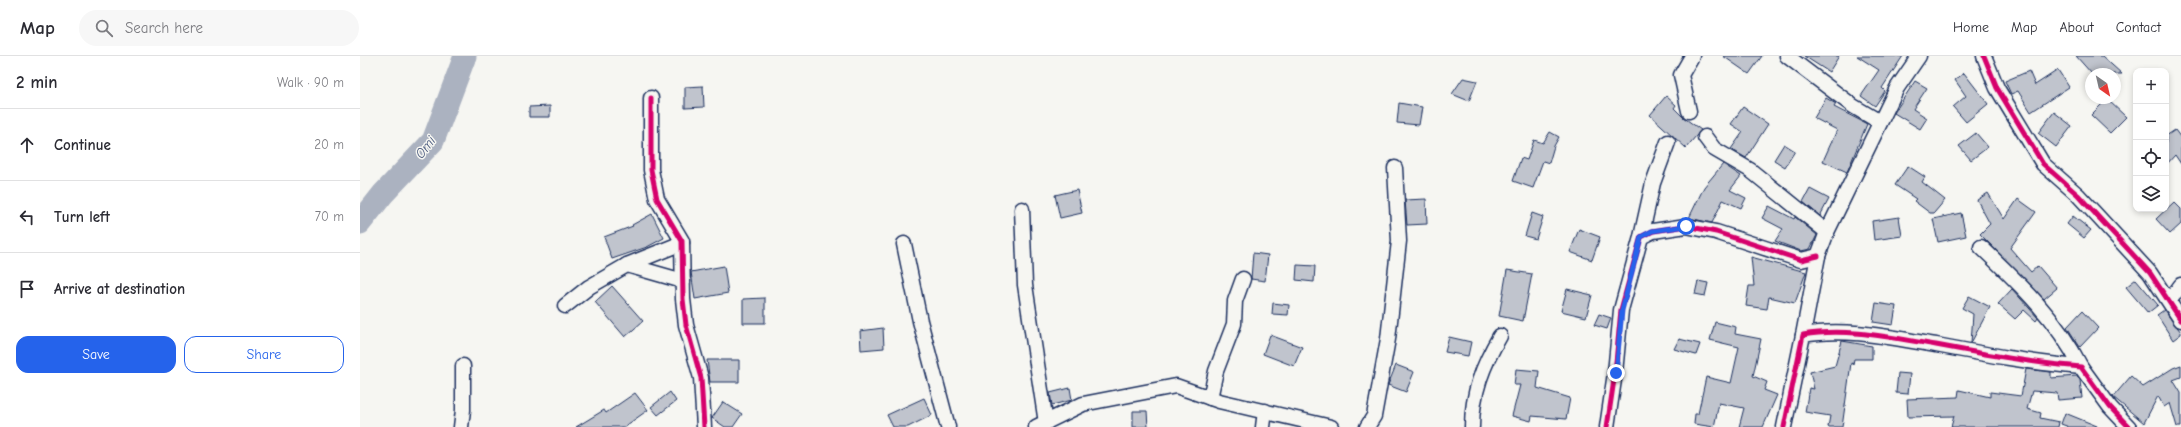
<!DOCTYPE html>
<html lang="en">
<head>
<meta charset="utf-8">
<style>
	body { margin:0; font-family:"Comic Neue",sans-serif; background:#f7f7f7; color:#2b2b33 }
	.controls { position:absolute; right:12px; top:12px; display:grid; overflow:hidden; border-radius:8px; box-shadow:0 2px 6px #0003 }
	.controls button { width:36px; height:36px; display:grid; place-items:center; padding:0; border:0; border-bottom:1px solid #e1e1e2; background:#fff; color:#2b2b33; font:20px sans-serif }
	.compass { position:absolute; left:1725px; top:12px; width:36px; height:36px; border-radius:50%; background:#fff; box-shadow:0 2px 6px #0003; rotate:146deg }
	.stop { position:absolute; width:12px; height:12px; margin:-9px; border:3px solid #2563eb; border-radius:50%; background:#fff }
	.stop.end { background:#2563eb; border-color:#fff; box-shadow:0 1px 4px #0008 }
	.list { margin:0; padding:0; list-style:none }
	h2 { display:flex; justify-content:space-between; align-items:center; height:52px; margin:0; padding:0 16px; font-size:17px }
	h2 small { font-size:13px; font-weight:400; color:#7c7c81 }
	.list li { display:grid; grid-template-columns:26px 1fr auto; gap:12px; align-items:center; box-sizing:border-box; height:72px; padding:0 16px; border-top:1px solid #e1e1e2 }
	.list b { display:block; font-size:15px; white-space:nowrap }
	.list em { font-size:13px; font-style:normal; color:#7c7c81 }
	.actions { display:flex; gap:8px; padding:12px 16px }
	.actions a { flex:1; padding:9px 0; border:1px solid #2563eb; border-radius:12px; text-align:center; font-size:14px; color:#2563eb }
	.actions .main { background:#2563eb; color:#fff }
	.icon { flex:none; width:22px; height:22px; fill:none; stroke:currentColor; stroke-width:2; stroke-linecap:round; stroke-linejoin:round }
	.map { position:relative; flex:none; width:1821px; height:371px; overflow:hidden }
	header { display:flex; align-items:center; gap:24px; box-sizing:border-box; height:56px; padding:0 20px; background:#fff; border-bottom:1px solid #e1e1e2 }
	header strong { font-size:19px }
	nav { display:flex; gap:22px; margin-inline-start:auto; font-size:14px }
	.search { width:280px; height:36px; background:#f7f7f7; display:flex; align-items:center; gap:10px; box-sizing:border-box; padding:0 14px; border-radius:22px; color:#7c7c81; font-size:15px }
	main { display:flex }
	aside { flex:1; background:#fff }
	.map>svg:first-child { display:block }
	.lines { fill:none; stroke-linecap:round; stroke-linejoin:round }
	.stream { stroke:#717e99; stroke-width:4 }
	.river { stroke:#abb2c0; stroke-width:23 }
	.building { fill:#c0c4cd; stroke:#1b2f5e }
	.minor-casing { stroke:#1b2f5e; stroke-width:17 }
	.minor { stroke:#f6f6f2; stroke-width:14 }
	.cycleway-casing { stroke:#f6f6f2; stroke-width:8 }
	.cycleway { stroke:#d6006c; stroke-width:5 }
	.route { stroke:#2563eb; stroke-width:5 }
	.labels { text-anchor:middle; stroke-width:3; stroke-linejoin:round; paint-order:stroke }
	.water-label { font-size:14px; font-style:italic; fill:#46567b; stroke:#f6f6f2 }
</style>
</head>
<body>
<header>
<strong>Map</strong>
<div class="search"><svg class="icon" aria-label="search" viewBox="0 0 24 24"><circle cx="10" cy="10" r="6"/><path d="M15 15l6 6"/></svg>Search here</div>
<nav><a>Home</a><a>Map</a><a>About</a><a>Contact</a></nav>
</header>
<main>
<aside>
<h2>2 min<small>Walk · 90 m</small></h2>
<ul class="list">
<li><svg class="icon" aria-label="ahead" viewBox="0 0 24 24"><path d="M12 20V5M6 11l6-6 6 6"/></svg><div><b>Continue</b></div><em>20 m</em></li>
<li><svg class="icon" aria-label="left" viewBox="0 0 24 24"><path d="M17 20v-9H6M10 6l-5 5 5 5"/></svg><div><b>Turn left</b></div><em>70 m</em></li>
<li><svg class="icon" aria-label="arrive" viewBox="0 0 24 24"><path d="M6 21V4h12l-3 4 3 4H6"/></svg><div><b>Arrive at destination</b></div></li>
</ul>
<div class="actions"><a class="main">Save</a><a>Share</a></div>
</aside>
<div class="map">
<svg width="1821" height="371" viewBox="0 0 1821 371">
	<rect width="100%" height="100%" fill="#f6f6f2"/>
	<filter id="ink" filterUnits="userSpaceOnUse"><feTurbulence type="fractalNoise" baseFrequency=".025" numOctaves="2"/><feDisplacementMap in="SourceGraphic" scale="8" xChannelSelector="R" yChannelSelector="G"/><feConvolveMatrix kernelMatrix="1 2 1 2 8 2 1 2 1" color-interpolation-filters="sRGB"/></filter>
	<g filter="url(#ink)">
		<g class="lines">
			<!-- stream -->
			<polyline class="stream" points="73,85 99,0"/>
			<!-- river -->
			<polyline class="river" points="0,167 23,138 73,85 105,0"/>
		</g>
		<!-- building -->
		<g class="building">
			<polygon points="1363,0 1402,0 1389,18"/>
			<polygon points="1444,0 1479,0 1469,16"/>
			<polygon points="1497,0 1543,0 1522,32 1525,35 1515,50 1501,40 1519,14"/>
			<polygon points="1716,0 1742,0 1762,18 1732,18"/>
			<polygon points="1698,14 1709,31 1671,56 1658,35 1651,38 1645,25 1669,15 1675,29"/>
			<polygon points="1604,17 1628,48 1606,66 1593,51 1606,40 1595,24"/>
			<polygon points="1103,22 1117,25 1109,45 1092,38"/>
			<polygon points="1555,25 1567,32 1553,53 1567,62 1560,73 1534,57"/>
			<polygon points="343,30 344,51 325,52 325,31"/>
			<polygon points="1306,40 1316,49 1314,52 1323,61 1341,74 1326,92 1290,59"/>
			<polygon points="1466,42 1476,48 1474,51 1507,68 1487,116 1463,105 1477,74 1454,62"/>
			<polygon points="1747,43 1766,61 1750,77 1731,59"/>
			<polygon points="1039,47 1062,51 1059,69 1037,67"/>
			<polygon points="190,50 190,61 169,61 169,51"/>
			<polygon points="1383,51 1408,68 1386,102 1371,93 1383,76 1371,68"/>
			<polygon points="1694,56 1712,70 1696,91 1678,77"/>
			<polygon points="1815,74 1821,82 1821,108 1815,99 1806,109 1806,80"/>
			<polygon points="1190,76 1199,81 1194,90 1189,107 1183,105 1173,132 1153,125 1161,102 1167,104 1174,84 1183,87"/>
			<polygon points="1616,77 1628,91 1611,104 1599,90"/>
			<polygon points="1424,88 1435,95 1425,111 1414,104"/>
			<polygon points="1363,108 1381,120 1370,134 1386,142 1381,152 1363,144 1352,167 1329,162 1344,131"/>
			<polygon points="1548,110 1565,121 1562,126 1585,144 1574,157 1570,157 1554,145 1556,143 1535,129"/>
			<polygon points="1450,133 1469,143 1460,160 1443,146"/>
			<polygon points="717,134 722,157 700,162 695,139"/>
			<polygon points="1628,137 1644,163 1658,143 1676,156 1650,192 1671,216 1678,210 1697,232 1684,243 1620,178 1630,168 1617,144"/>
			<polygon points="1066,143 1067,168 1047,169 1045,144"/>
			<polygon points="1814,146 1821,153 1821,168 1810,178 1796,163"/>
			<polygon points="1409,150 1434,163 1435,161 1457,179 1450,193 1441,195 1415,185 1423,173 1402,162"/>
			<polygon points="1172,157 1183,161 1176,183 1165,180"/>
			<polygon points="1601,157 1606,180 1578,186 1573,163"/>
			<polygon points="292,158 304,182 287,191 252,203 244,181 273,170 272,169"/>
			<polygon points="1713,160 1731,174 1724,182 1707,168"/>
			<polygon points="1539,161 1542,180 1514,184 1512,165"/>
			<polygon points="1219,173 1240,181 1232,204 1210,196"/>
			<polygon points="893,197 908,199 905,225 891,223"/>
			<polygon points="1391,201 1446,216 1435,247 1409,241 1407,253 1386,250 1389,230 1394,230"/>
			<polygon points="937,209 955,210 954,226 936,224"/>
			<polygon points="364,210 368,237 335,243 331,216"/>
			<polygon points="1147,214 1172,218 1163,265 1139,260"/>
			<polygon points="1776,223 1798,249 1788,257 1766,231"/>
			<polygon points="1338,225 1348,227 1345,240 1335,238"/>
			<polygon points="252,230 283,265 265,281 235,246"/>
			<polygon points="1207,233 1232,239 1226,261 1201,255"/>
			<polygon points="1652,233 1678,262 1676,265 1664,254 1655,263 1638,248"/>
			<polygon points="1609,240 1630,251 1611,287 1613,258 1602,252"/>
			<polygon points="405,242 405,267 383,267 383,243"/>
			<polygon points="913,247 929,249 928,259 912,258"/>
			<polygon points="1516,247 1536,250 1533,269 1513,266"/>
			<polygon points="1804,254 1821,276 1821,278 1813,284 1797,259"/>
			<polygon points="1722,255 1738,272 1720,291 1707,271"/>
			<polygon points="1239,258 1251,262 1247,273 1234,269"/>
			<polygon points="1355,266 1376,271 1375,278 1401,283 1393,320 1407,326 1404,334 1417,339 1403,371 1379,371 1384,352 1359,347 1354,371 1334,368 1335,358 1338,358 1346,321 1371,327 1379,291 1350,284"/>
			<polygon points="523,272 524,292 501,294 500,275"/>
			<polygon points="910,279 942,291 934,310 903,298"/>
			<polygon points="1089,281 1111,286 1108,300 1085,296"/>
			<polygon points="1319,283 1340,288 1336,299 1314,293"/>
			<polygon points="1482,285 1512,290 1512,303 1494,303 1493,308 1491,307 1482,371 1468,371 1470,360 1445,356 1449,332 1454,333 1450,316 1475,310"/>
			<polygon points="347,304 379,304 379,326 350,326"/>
			<polygon points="1036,309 1054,316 1046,336 1028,329"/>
			<polygon points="1821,309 1821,321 1813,324 1821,337 1821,371 1817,371 1810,347 1804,351 1798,340 1784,367 1753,341 1771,320 1783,331 1813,312"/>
			<polygon points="1156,313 1179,315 1177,332 1210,342 1206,363 1172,360 1171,365 1152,360 1160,329 1154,329"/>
			<polygon points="1666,313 1691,316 1691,322 1717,320 1720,324 1722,342 1698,344 1697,337 1672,335 1667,353 1681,357 1680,362 1699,366 1698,371 1591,371 1594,360 1548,361 1547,343 1598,341 1599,334 1630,341 1630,336 1661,340"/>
			<polygon points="1538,317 1550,318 1548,338 1536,337"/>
			<polygon points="710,332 712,344 692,349 690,337"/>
			<polygon points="310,336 316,345 298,359 291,351"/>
			<polygon points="275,337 288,354 264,371 216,371 244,354 246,357"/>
			<polygon points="564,342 572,359 548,371 533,371 527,359"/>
			<polygon points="363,346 382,358 373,371 365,371 352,362"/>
			<polygon points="773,355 787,355 788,371 773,371"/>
			<polygon points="1705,357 1737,370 1737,371 1709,371 1701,368"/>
		</g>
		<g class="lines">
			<!-- minor casing -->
			<g class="minor-casing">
				<g id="minor">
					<polyline points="1427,0 1493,50 1520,66"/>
					<polyline points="1624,0 1637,32 1683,108 1718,139 1790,217 1821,264"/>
					<polyline points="291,42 291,114 297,143 322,185 323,243 326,269 341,322 344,371"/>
					<polyline points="1329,55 1321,19 1332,0"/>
					<polyline points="1345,81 1354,93 1390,114 1467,176"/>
					<polyline points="662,153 665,229 686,367"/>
					<polyline points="1281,181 1293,127 1308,86"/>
					<polyline points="544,188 560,265 588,371"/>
					<path d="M1621 191C1660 228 1696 262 1721 311"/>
					<polyline points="267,209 322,187"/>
					<polyline points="1810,244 1821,229"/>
					<polyline points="205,250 229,231 267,209 323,225"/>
					<polyline points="1443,279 1458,200 1467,176 1537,32 1559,0"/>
					<polyline points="850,342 856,315 874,268 875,245 883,223"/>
					<polyline points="101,371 103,354 103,310"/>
					<polyline points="676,371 723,348 816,330 859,345 971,371"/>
					<polyline points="903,371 905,355"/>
					<polyline points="1007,371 1014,360 1028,283 1039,185 1035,112"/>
					<path d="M1112 371C1112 337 1123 309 1140 280"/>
					<polyline points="1247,371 1255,317 1261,254 1281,181 1293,175 1326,170 1356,176 1441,204 1458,200"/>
					<path d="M1424 371 1443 279C1486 271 1533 282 1576 289 1624 298 1672 307 1721 311L1750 351 1769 371"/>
				</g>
			</g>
			<!-- minor -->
			<use href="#minor" class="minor"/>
			<!-- cycleway casing -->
			<g class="cycleway-casing">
				<g id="cycleway">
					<polyline points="1624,0 1637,32 1683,108 1718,139 1790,217 1821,264"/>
					<polyline points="291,42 291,114 297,143 322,185 323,243 326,269 341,322 344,371"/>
					<polyline points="1247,371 1255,317 1261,254 1281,181 1293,175 1326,170 1356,176 1441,204 1458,200"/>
					<path d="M1424 371 1443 279C1486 271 1533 282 1576 289 1624 298 1672 307 1721 311L1750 351 1769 371"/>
				</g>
			</g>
			<!-- cycleway -->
			<use href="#cycleway" class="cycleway"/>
		</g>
	</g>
	<g class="lines" filter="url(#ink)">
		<!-- route -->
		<polyline class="route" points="1256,317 1262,254 1281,181 1292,175 1326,170"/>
	</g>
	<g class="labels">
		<!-- water labels -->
		<g class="water-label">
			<text transform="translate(65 91) rotate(-52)" y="5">Omi</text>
		</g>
	</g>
</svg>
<div class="controls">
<button>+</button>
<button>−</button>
<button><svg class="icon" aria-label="locate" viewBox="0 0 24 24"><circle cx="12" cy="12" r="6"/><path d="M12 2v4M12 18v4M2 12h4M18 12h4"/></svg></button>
<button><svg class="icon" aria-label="layers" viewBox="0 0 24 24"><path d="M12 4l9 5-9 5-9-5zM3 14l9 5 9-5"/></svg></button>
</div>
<svg class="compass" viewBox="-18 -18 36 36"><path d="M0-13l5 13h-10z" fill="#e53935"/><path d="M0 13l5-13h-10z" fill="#7c7c81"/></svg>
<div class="stop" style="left:1326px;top:170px"></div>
<div class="stop end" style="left:1256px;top:317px"></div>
</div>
</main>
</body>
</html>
